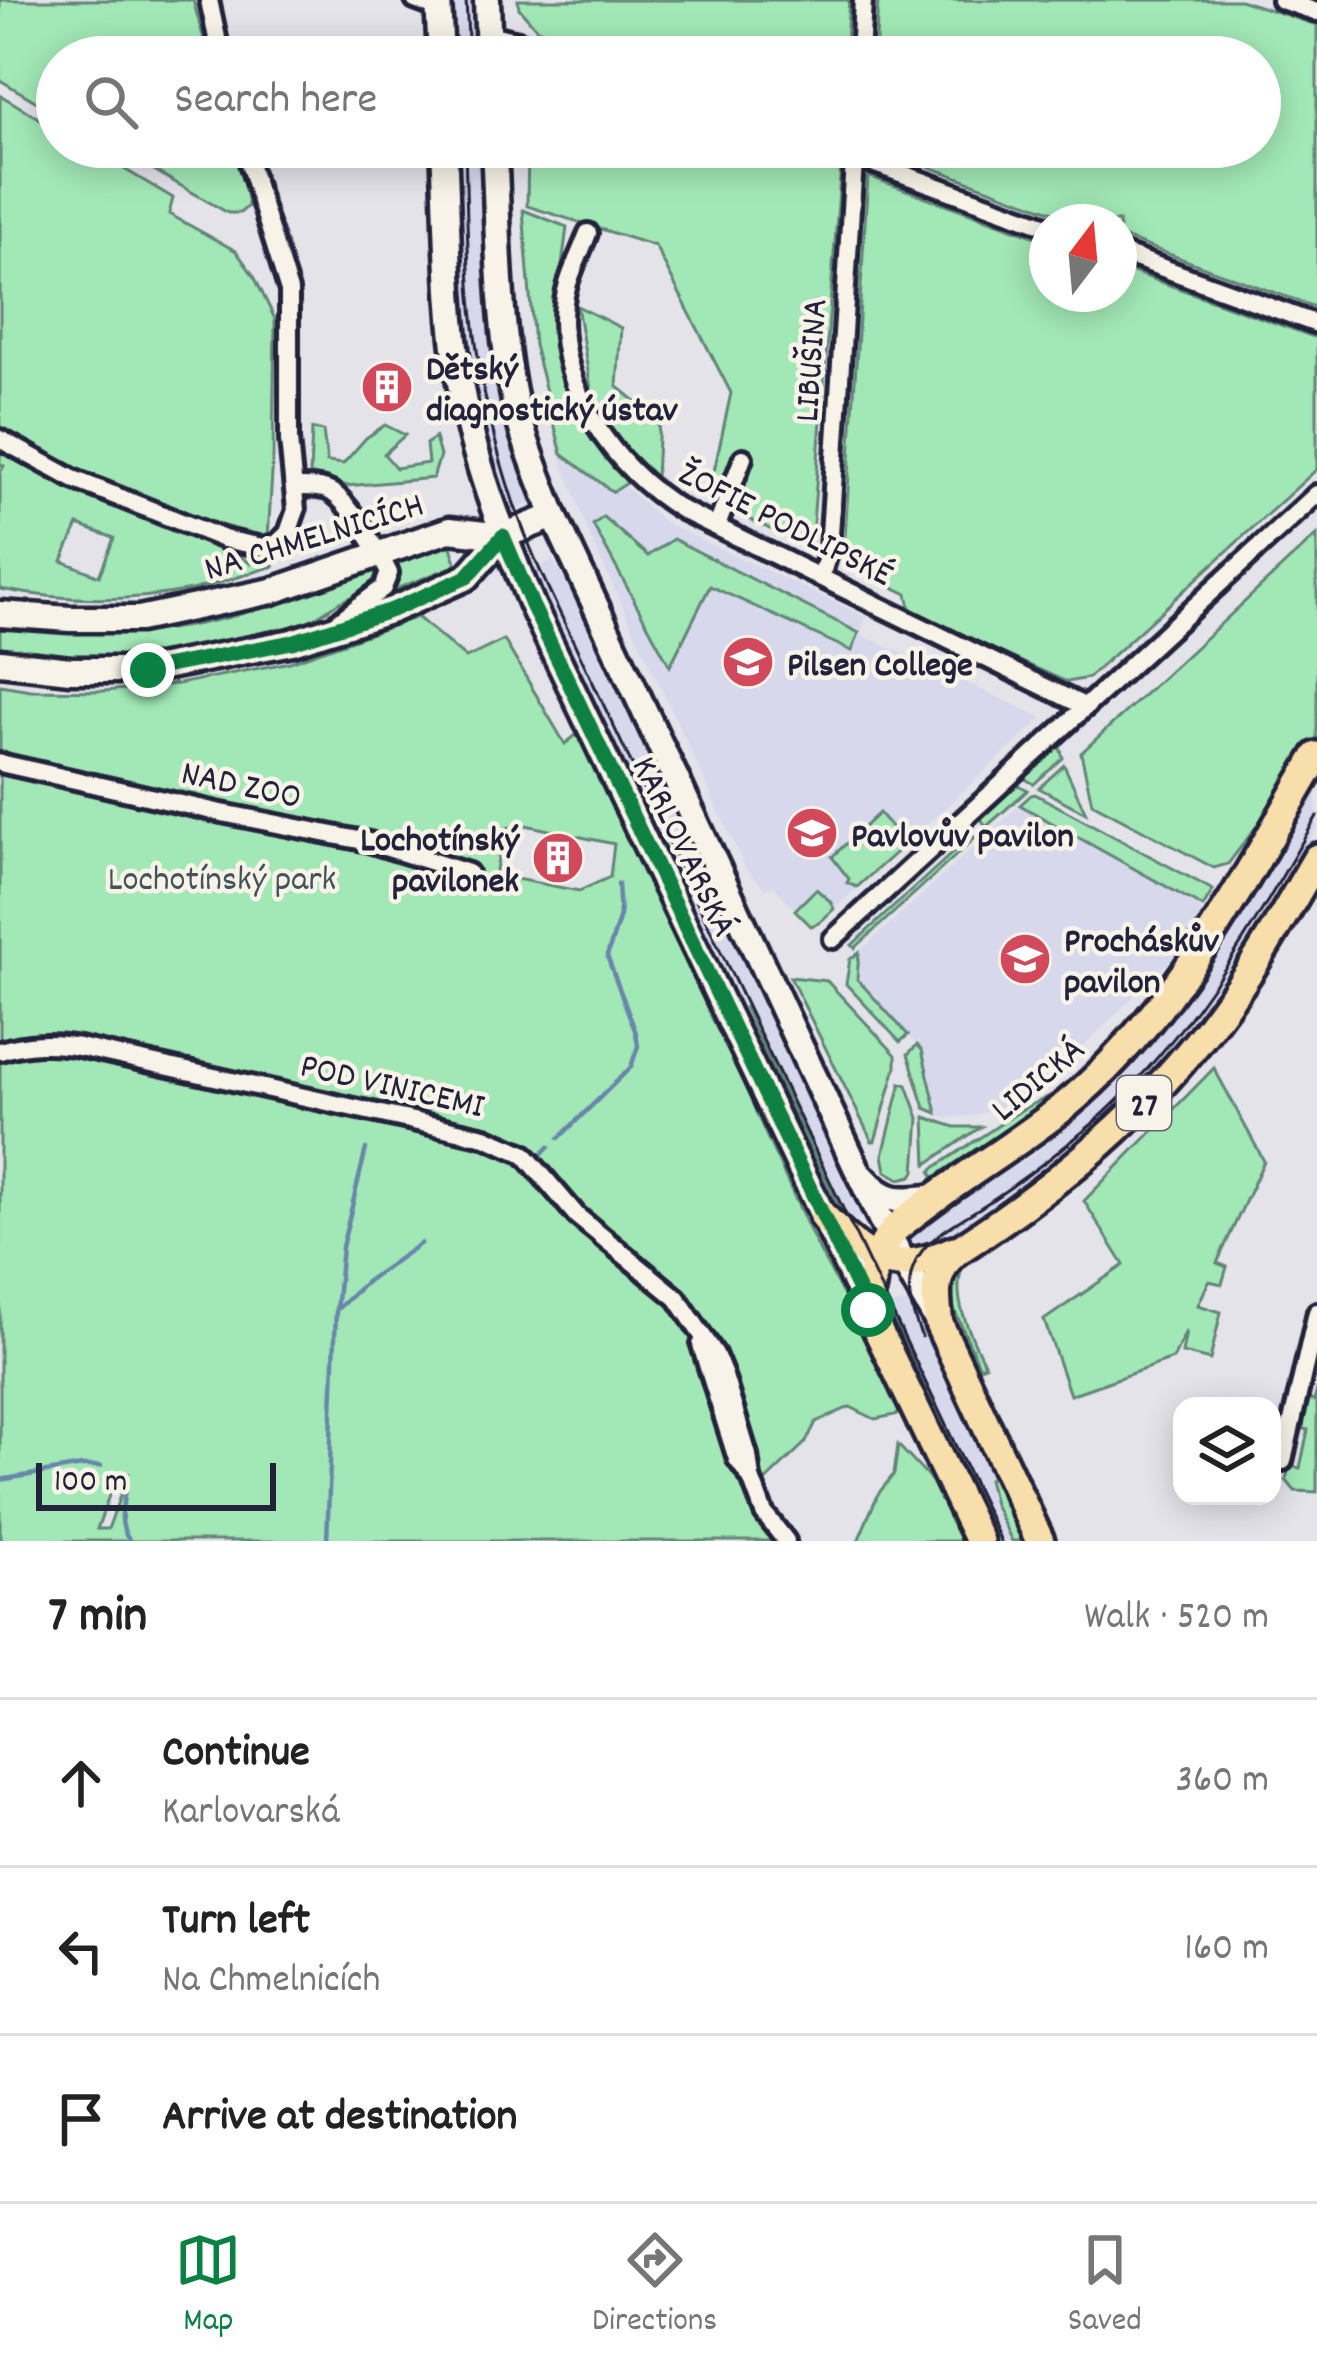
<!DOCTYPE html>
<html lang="en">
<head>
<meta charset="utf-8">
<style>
	body { margin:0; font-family:Dekko,sans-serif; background:#f6f6f6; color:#222 }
	.controls { position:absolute; right:36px; bottom:36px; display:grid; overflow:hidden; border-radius:24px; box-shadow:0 6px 30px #0003 }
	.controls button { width:108px; height:108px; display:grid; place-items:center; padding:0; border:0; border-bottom:3px solid #e0e0e0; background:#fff; color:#222; font:60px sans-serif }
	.compass { position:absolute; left:1029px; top:204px; width:108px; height:108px; border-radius:50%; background:#fff; box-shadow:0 6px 30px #0003; rotate:16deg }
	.scale { position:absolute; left:36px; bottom:30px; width:240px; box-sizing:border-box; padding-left:12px; border:6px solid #22223b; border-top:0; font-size:33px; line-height:42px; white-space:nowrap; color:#22223b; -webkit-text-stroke:9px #f7f3e8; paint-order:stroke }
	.stop { position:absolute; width:36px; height:36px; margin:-27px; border:9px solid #0b8043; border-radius:50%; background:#fff }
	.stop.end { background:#0b8043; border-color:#fff; box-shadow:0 3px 12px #0008 }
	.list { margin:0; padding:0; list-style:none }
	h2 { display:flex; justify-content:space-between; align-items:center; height:156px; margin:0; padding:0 48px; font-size:51px }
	h2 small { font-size:39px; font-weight:400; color:#767676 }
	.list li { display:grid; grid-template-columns:78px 1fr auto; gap:36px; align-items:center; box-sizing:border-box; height:168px; padding:0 48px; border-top:3px solid #e0e0e0 }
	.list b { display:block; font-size:45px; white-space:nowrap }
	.list p { margin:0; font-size:39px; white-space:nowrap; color:#767676 }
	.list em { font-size:39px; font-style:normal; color:#767676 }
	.icon { flex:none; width:66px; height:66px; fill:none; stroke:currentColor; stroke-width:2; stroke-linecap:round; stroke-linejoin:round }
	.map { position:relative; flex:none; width:1317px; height:1541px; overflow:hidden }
	.search { position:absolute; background:#fff; box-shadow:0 6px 30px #0003; left:36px; right:36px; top:36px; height:132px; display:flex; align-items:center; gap:30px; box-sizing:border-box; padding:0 42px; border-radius:66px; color:#767676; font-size:45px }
	.sheet { height:660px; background:#fff }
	nav { display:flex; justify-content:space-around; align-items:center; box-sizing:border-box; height:168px; border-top:3px solid #e0e0e0; background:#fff; font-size:33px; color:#767676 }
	nav a { display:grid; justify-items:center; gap:6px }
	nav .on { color:#0b8043 }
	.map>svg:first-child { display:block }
	.built { fill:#d7d8ec }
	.green { fill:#a2e8b6; stroke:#628578; stroke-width:3; fill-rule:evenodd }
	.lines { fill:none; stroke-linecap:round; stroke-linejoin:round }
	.stream { stroke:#6986ab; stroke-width:4.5 }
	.street-casing { stroke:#22223b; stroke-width:26 }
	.secondary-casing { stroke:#22223b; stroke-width:33 }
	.primary-casing { stroke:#22223b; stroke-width:36 }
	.street { stroke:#f7f3e8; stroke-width:16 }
	.secondary { stroke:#f7f3e8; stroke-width:24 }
	.primary { stroke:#f8deab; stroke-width:27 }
	.tram { stroke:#22223b; stroke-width:3 }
	.route { stroke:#0b8043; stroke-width:15 }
	.labels { text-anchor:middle; stroke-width:9; stroke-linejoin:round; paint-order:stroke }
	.shield { fill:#f7f3e8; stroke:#62616f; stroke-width:3 }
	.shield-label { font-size:33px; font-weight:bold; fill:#22223b }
	.street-label { font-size:36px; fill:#22223b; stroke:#f7f3e8 }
	.poi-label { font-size:36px; font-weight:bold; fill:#22223b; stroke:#f7f3e8; text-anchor:start }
	.park-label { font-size:36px; fill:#42545a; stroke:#f7f3e8 }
</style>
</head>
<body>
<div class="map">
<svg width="1317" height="1541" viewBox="0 0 1317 1541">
	<rect width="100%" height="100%" fill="#e4e3ea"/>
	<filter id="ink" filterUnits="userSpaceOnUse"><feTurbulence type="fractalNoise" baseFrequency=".00833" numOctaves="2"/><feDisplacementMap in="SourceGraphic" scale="24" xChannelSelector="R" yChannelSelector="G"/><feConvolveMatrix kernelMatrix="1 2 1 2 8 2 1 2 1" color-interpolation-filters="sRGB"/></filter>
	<g filter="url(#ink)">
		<!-- built -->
		<g class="built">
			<polygon points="450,0 472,0 474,57 453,57"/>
			<polygon points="457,147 478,147 482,241 495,351 505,409 532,503 509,512 485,440 475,393 465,316"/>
			<polygon points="551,419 665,523 866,617 860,634 1043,718 819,923 808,924 774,886 765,889 745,867 591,539 558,450"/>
			<polygon points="552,560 564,576 675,811 700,855 859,1199 854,1200 862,1217 847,1224 714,945 706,947 529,572"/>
			<polygon points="1317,780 1317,828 1222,988 1198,1021 1146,1083 1111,1118 1049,1167 941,1240 928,1252 913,1260 904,1242 922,1226 1037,1152 1087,1109 1129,1066 1178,1010 1220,951"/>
			<polygon points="1020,805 1198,905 1202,915 1170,961 1033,1096 972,1116 944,1118 937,1113 922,1050 857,979 859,952"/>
			<polygon points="912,1302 993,1477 988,1480 994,1504 1012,1541 998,1541 887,1306"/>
		</g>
		<!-- green -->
		<g class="green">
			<polygon points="0,0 193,0 209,57 57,57 57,114 0,80"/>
			<polygon points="518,0 849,0 845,57 616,57 537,29 519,8"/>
			<polygon points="878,0 1240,0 1317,25 1317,308 1119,236 1119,222 1081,222 875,147 1260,147 1260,57 875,57"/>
			<path d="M0 95 57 129V147H87L173 198 169 214 236 251 254 276 275 319 273 457 268 538 184 515 251 564 268 560 274 566C247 574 219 584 191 590 129 602 62 601 0 589V473L4 466 0 464ZM78 525 114 538 99 576 62 561Z"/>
			<polygon points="114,147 234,147 248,198 248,206 240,213 228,213"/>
			<polygon points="528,147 786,147 841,165 811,549 708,499 731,393 655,246 527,206"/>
			<polygon points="868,176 1047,241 1047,294 1119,294 1119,267 1317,338 1317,469 1088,678 1067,682 911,612 907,594 855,568 844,552"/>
			<polygon points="523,210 567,227 556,313 556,348 580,425 630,481 613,492 562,454 534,345"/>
			<polygon points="577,306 621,328 617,386 659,420 656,477 596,419"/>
			<polygon points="385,425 405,435 384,454 396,468 428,463 426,444 435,438 440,456 433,478 347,486 310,474 312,429 323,431 327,462 343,464 366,438"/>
			<polygon points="603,517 648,556 673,539 859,633 852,651 710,586 670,666 593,525"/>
			<polygon points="1317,535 1317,737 1280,804 1266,814 1228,864 1214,868 1092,803 1081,753"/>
			<polygon points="449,541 457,565 386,593 399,577 398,561"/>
			<path d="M379 569C380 592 359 593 342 601 331 606 321 616 310 620 296 626 280 629 266 633 178 659 90 663 0 653V620C39 624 80 631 120 632 209 633 296 596 379 569Z"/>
			<path d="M417 617 466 658 504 640 565 744 576 735 590 750 707 997 766 1135 817 1246 877 1358 900 1414 875 1419 850 1407 816 1422 806 1442 756 1490 778 1541H0V685L31 690 105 691 178 684 290 662ZM521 824 614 844 610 877 579 891 495 875 504 829ZM128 1474 108 1529H97L116 1476Z"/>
			<polygon points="1058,740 1063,758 1034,784 1020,776"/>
			<polygon points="1064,765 1086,813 1039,788"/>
			<polygon points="1012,782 1028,790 986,827 979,815"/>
			<polygon points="1035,794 1213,890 1203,907 1020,805 1031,795"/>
			<polygon points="879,813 898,835 895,838 903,846 857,887 847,883 849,879 832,857"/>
			<polygon points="972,835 975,838 855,948 852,945"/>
			<polygon points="816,889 830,901 834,909 819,923 811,926 795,910"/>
			<polygon points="859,952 857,979 908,1035 900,1042 846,984 850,959"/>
			<polygon points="790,977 827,981 896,1055 896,1067 875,1141 872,1141"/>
			<polygon points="744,1006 847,1224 839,1219"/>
			<polygon points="917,1045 922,1050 937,1113 925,1108 908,1054"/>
			<polygon points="1214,1068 1264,1161 1217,1263 1227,1267 1222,1284 1209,1281 1198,1305 1221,1312 1210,1360 1182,1353 1186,1331 1173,1359 1070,1395 1044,1320 1124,1265 1084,1201"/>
			<polygon points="901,1083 907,1085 919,1118 915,1171 912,1176 900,1179 886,1171 883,1155"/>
			<polygon points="1056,1093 1058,1094 935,1180 931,1172 934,1168 1023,1109"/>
			<polygon points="925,1117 955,1127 981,1127 927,1164"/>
			<path d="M966 1259C947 1294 970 1333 985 1365L980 1367 950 1300 948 1282Z"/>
			<polygon points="887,1306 998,1541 988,1541 883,1314"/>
			<polygon points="1317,1390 1317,1492 1295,1491 1286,1480 1289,1466 1300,1468 1308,1430 1297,1427 1304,1398 1314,1401"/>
			<polygon points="898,1445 941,1491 966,1541 858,1541 878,1494 894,1474"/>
			<polygon points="993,1477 1023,1541 1012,1541 994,1504 988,1479"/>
		</g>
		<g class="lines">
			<!-- stream -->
			<g class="stream">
				<polyline points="559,1138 631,1067 638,1046 636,1033 607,956 620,916 618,884"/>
				<polyline points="542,1154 549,1147"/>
				<polyline points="336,1310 367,1281 421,1243"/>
				<polyline points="0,1480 82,1466 101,1466"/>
				<path d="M125 1490C122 1507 118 1527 130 1541"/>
				<polyline points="327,1541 336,1311 342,1247 366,1149"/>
			</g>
			<!-- street casing -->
			<g class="street-casing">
				<g id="street">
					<polyline points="209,0 221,57"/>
					<polyline points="415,0 439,9"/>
					<polyline points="1281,0 1317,12"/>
					<polyline points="488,34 518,41 565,57"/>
					<polyline points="860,57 863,0"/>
					<polyline points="828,147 1047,226"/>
					<path d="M588 233C580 255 566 280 564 303 555 385 613 469 682 510L1086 707"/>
					<polyline points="1119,252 1317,324"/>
					<polyline points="0,439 73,479 224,539 263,547 278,543 288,533 296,510 289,440 289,291 244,147"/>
					<path d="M295 487C306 487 323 486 333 493 351 505 379 553 389 573L383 588 339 621"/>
					<polyline points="717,526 743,458"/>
					<polyline points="821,577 829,550 855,147"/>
					<polyline points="0,763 217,812 369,842 468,873"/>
					<polyline points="833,939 1317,494"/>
					<path d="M0 1051C28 1043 50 1042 79 1047L485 1137 524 1154 577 1216 677 1298 715 1354 724 1376 748 1455 751 1478 764 1513 786 1541"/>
					<polyline points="701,1345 737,1459 750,1477"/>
					<polyline points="1283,1461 1317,1312"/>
				</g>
			</g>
			<!-- secondary casing -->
			<g class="secondary-casing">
				<g id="secondary">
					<polyline points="438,0 441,57"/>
					<polyline points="487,0 489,57"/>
					<path d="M444 147C448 224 447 301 459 377 472 457 501 531 532 605L868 1310"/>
					<path d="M494 147C499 237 497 331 519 419 528 452 542 484 554 516L856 1167 889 1236 938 1322"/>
					<polyline points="0,614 70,619 139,619 272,591 449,530 503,536"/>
					<polyline points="0,662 70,670 148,670 292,642 392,610 467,577 503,536 554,516"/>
					<path d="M865 1179C889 1206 905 1200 938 1197"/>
				</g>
			</g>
			<!-- primary casing -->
			<g class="primary-casing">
				<g id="primary">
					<path d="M824 1217C867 1261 894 1277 954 1250"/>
					<path d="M979 1541 868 1310 873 1271 884 1244 895 1229C949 1183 1012 1149 1066 1105 1178 1012 1244 878 1317 756"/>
					<path d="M1040 1541 939 1324C935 1294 932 1272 957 1251 1058 1185 1149 1111 1220 1013 1257 964 1286 911 1317 858"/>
				</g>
			</g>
			<!-- street -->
			<use href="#street" class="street"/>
			<!-- secondary -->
			<use href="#secondary" class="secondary"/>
			<!-- primary -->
			<use href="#primary" class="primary"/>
			<!-- tram -->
			<g class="tram">
				<polyline points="466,0 469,57"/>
				<path d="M465 147C467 214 467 283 477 350 489 432 513 513 548 588L1001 1541"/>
				<path d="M922 1337C909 1309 902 1278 922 1251 939 1230 967 1217 989 1202 1025 1178 1058 1153 1091 1125 1189 1039 1253 928 1317 816"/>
			</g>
		</g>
	</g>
	<g class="lines" filter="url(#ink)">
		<!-- route -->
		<polyline class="route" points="148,670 292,642 392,610 467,577 503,536 532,605 868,1310"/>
	</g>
	<!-- icons -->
	<defs>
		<g id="building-disc" transform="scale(2.7)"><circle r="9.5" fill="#d1495b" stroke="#f7f3e8"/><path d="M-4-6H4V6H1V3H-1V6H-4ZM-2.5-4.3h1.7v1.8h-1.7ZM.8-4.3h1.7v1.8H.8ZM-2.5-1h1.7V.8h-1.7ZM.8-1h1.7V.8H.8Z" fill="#fff"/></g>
		<g id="university-disc" transform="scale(2.7)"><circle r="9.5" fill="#d1495b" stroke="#f7f3e8"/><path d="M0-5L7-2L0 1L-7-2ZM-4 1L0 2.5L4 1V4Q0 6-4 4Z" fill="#fff"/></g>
	</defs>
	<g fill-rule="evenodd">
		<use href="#building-disc" x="387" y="387"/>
		<use href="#university-disc" x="748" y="662"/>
		<use href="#university-disc" x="812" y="833"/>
		<use href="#building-disc" x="558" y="858"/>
		<use href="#university-disc" x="1025" y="959"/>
	</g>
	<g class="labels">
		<!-- shield labels -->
		<rect class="shield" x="1117" y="1076" width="54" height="54" rx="9"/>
		<g class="shield-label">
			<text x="1144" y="1115">27</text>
		</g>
		<!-- street labels -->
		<g class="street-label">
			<text transform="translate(808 360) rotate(-86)" y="13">LIBUŠINA</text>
			<text transform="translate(787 521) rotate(27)" y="13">ŽOFIE PODLIPSKÉ</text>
			<text transform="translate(313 534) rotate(-17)" y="13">NA CHMELNICÍCH</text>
			<text transform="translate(242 782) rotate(12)" y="13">NAD ZOO</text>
			<text transform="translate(687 845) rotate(64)" y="13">KARLOVARSKÁ</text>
			<text transform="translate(1036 1077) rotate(-40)" y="13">LIDICKÁ</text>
			<text transform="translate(393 1083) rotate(13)" y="13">POD VINICEMI</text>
		</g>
		<!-- poi labels -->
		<g class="poi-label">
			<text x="426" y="379">Dětský<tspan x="426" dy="41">diagnostický ústav</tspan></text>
			<text x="787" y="675">Pilsen College</text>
			<text x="851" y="846">Pavlovův pavilon</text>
			<text x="519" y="850" text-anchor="end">Lochotínský<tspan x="519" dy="41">pavilonek</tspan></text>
			<text x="1064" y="951">Procháskův<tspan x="1064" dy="41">pavilon</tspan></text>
		</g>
		<!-- park labels -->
		<g class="park-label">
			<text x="222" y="889">Lochotínský park</text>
		</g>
	</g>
</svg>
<div class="controls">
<button><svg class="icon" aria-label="layers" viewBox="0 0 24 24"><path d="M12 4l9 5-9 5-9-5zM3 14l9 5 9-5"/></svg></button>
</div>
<svg class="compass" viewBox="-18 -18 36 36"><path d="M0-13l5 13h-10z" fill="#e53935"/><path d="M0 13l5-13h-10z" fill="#767676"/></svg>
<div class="scale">100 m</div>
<div class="stop" style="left:868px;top:1310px"></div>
<div class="stop end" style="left:148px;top:670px"></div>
<div class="search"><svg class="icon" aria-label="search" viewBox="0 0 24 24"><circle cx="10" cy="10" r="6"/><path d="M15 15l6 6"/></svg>Search here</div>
</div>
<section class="sheet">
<h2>7 min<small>Walk · 520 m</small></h2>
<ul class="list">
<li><svg class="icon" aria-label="ahead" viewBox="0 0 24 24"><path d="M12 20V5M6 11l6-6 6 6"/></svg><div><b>Continue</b><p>Karlovarská</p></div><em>360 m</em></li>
<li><svg class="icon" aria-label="left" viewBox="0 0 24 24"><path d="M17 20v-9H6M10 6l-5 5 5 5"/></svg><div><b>Turn left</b><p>Na Chmelnicích</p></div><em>160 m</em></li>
<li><svg class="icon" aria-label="arrive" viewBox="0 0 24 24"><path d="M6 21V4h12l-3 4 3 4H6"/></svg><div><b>Arrive at destination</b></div></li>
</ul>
</section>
<nav>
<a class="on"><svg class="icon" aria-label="map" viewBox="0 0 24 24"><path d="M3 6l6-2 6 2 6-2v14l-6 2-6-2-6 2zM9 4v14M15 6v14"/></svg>Map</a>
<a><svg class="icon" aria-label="directions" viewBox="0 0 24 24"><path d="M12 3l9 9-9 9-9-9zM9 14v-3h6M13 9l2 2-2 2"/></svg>Directions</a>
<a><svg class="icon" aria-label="saved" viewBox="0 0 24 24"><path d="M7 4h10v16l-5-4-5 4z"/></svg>Saved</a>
</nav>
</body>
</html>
